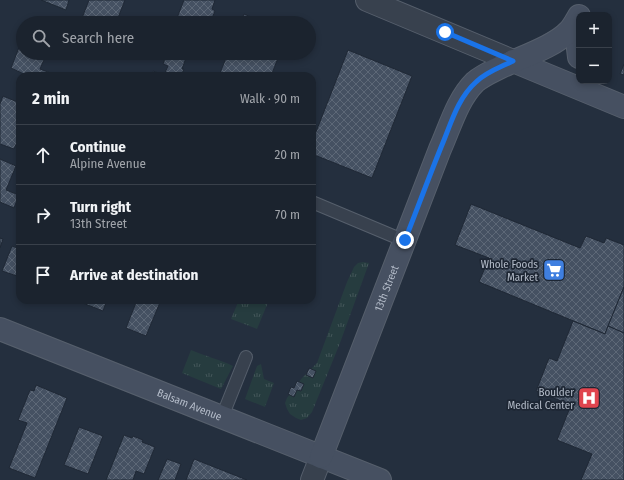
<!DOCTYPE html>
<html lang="en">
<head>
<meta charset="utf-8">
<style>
	body { margin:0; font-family:"Fira Sans Condensed",sans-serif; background:#242b36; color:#f1f3f6 }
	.controls { position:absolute; right:12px; top:12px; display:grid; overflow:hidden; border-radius:8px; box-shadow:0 2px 6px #0003 }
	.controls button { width:36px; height:36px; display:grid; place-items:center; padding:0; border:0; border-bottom:1px solid #39404a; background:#1b232e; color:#f1f3f6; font:20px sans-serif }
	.stop { position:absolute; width:12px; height:12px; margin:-9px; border:3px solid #1a73e8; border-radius:50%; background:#fff }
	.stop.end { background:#1a73e8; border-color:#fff; box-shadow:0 1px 4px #0008 }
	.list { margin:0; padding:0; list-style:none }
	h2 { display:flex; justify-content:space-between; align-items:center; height:52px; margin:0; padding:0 16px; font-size:17px }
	h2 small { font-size:13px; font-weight:400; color:#a0a4aa }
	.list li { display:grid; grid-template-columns:26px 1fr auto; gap:12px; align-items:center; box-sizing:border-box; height:60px; padding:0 16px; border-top:1px solid #39404a }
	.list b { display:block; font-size:15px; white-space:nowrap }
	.list p { margin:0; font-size:13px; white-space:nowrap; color:#a0a4aa }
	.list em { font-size:13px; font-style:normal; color:#a0a4aa }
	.icon { flex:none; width:22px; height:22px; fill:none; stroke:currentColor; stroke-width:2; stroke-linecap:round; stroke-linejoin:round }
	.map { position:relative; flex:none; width:624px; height:480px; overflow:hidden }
	.search { position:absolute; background:#1b232e; box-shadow:0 2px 6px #0003; left:16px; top:16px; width:300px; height:44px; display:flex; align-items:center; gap:10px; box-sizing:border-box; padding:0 14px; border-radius:22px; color:#a0a4aa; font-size:15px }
	.panel { position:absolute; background:#1b232e; box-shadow:0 2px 6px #0003; left:16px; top:72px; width:300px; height:232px; border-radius:12px }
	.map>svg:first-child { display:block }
	.grass { fill:url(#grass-tufts) }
	.building { fill:url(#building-cross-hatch); stroke:#1f2835 }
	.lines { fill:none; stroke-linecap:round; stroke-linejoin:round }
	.lane-casing { stroke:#565f6c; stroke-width:14 }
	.street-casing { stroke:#565f6c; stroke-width:24 }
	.secondary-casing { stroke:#565f6c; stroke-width:24 }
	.lane { stroke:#38414e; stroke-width:12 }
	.street { stroke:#38414e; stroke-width:22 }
	.secondary { stroke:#465061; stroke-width:22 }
	.route { stroke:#1a73e8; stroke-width:5 }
	.labels { text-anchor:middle; stroke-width:3.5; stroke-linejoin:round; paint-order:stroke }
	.poi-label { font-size:11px; fill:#b4bcc9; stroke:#1d2633; text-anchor:end }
	.street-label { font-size:11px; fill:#b4bcc9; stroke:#1d2633 }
</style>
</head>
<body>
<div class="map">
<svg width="624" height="480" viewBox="0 0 624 480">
	<defs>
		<pattern id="grass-tufts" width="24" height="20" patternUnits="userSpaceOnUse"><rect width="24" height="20" fill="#263c3f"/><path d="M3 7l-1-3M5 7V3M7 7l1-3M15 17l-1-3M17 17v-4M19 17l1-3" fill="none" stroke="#435659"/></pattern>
		<pattern id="building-cross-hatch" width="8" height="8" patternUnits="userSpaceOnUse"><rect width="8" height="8" fill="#455162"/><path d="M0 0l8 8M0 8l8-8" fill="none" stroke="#5d6877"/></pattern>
	</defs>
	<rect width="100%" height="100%" fill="#242f3e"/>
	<!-- grass -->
	<g class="grass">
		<polygon points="363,262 369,263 340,343 312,412 307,418 301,420 296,418 290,414 287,409 285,403 287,398 302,378 317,363 347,282 354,267 358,263"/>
		<polygon points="239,300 269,300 257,329 231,319"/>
		<path d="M191 350C204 356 219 359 233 366L221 389 182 373Z"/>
		<polygon points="261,364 264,379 274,383 265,407 245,399 257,366"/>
	</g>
	<!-- building -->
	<g class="building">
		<polygon points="41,0 69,0 66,10"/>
		<polygon points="89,0 125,0 116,23 95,23 82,18"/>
		<polygon points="184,0 215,0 212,9 215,11 210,23 175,23"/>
		<polygon points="244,14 265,23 267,18 281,23 240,23"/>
		<polygon points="23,37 23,53 47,53 40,69 59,76 26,76 26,75 11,68"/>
		<polygon points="348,50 412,76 372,178 312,154 312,155 312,142"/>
		<polygon points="167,53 178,53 178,54 186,58 182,69 184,69 181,76 151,76 153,71 164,75 168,66 163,64"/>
		<polygon points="228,53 280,53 271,76 227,76 220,73"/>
		<polygon points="624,64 624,75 620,74"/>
		<polygon points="3,96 20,103 20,136 14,149 0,144 0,104"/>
		<polygon points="0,159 16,166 6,190 19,195 14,208 0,202"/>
		<polygon points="471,204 580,248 586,236 604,243 606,238 624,245 624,287 605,334 479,282 489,258 455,245"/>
		<polygon points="0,238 3,239 0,248"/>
		<polygon points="12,246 20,249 20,277 2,271"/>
		<polygon points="624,287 624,333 608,326"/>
		<polygon points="75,300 107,300 103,311"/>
		<polygon points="137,300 161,300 146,336 126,328"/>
		<polygon points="573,321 605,334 608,326 624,333 624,480 581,480 592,454 557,440 571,405 536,391 549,358 557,361"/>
		<polygon points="309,368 316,371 313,378 306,375"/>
		<polygon points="297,381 304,384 301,391 297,390 294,397 288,394 291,387 294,388"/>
		<polygon points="36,385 67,398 35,478 9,468 27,423 18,420 30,390 34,391"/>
		<polygon points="79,427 103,436 88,474 64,465"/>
		<polygon points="124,435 132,438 133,436 143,440 142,442 155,447 144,474 136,471 133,480 106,480"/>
		<polygon points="167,459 181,464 175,480 158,480"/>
		<polygon points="194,459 247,480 186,480"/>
	</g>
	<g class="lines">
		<!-- lane casing -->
		<g class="lane-casing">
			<g id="lane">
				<polyline points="312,202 405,241"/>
				<polyline points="222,417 246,357"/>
			</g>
		</g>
		<!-- street casing -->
		<g class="street-casing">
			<g id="street">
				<polyline points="367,0 513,61"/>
				<polyline points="312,480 321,457"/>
			</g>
		</g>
		<!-- secondary casing -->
		<g class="secondary-casing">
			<g id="secondary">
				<polyline points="579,28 577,40 579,57"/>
				<polyline points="513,61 624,107"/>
				<path id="s1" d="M0 329 380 480"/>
				<path id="s2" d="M321 457 440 149C450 127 457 100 475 82 482 76 491 72 499 68 519 58 554 47 569 31 573 27 576 21 579 16"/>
			</g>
		</g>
		<!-- lane -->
		<use href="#lane" class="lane"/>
		<!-- street -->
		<use href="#street" class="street"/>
		<!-- secondary -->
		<use href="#secondary" class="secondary"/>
	</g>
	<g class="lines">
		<!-- route -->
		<path class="route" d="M405 240C418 207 430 174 444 140 452 120 459 97 476 82 486 72 501 67 513 61L445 32"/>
	</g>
	<!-- icons -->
	<defs>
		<g id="supermarket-square" transform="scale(1.15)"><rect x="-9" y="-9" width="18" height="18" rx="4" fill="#3f7fe0" stroke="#1d2633"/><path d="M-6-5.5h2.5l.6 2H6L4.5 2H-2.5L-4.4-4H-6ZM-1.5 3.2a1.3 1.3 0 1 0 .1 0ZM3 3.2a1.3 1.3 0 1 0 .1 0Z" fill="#fff"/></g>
		<g id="hospital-square" transform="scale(1.15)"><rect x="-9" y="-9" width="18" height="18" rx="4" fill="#e0444e" stroke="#1d2633"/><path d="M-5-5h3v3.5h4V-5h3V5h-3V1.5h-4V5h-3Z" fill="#fff"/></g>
	</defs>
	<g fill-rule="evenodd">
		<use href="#supermarket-square" x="554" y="270"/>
		<use href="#hospital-square" x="589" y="398"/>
	</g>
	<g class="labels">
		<!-- poi labels -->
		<g class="poi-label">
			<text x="538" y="268">Whole Foods<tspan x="538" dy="13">Market</tspan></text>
			<text x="574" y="396">Boulder<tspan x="574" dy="13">Medical Center</tspan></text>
		</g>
		<!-- street labels -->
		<g class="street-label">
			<text dy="4" stroke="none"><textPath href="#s2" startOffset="181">13th Street</textPath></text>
			<text dy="4" stroke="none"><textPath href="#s1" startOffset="204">Balsam Avenue</textPath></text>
		</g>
	</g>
</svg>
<div class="controls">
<button>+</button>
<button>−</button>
</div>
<div class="stop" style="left:445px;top:32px"></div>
<div class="stop end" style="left:405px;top:240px"></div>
<div class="search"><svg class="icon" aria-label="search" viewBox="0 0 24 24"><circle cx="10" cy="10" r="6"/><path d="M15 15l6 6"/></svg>Search here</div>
<section class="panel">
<h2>2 min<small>Walk · 90 m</small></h2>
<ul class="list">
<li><svg class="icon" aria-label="ahead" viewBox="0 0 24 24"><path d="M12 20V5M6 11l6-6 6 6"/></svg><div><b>Continue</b><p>Alpine Avenue</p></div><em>20 m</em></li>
<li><svg class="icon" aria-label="right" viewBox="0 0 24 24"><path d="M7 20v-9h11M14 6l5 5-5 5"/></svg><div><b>Turn right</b><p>13th Street</p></div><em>70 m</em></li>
<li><svg class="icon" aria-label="arrive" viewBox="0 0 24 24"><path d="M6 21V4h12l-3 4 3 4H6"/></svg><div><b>Arrive at destination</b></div></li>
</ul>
</section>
</div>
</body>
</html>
